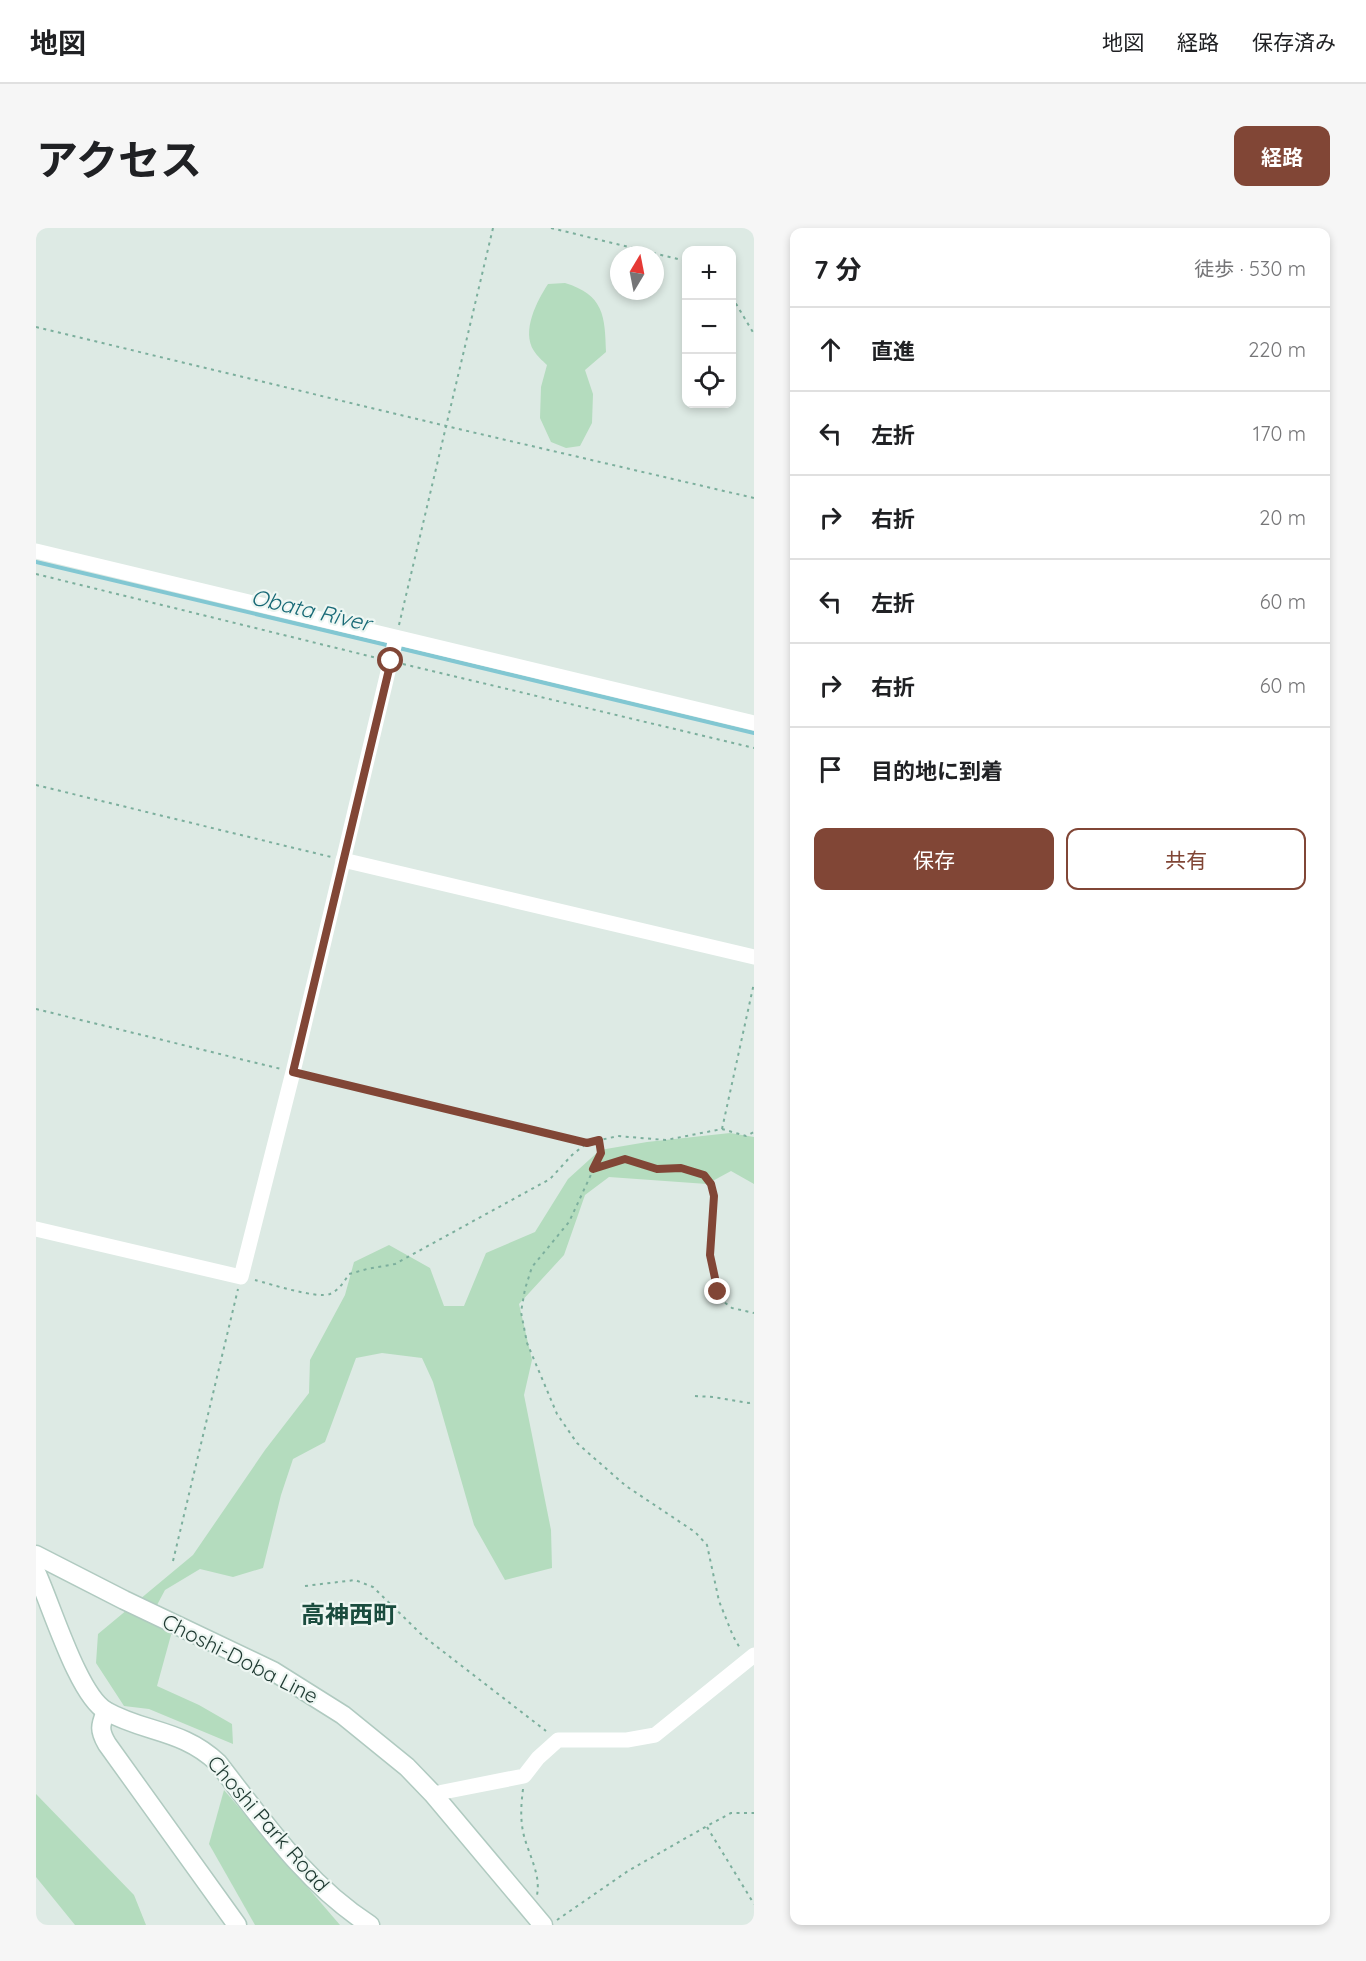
<!DOCTYPE html>
<html lang="ja">
<head>
<meta charset="utf-8">
<style>
	body { margin:0; font-family:Quicksand,"Noto Sans JP",sans-serif; background:#f6f6f6; color:#202124 }
	.controls { position:absolute; right:18px; top:18px; display:grid; overflow:hidden; border-radius:12px; box-shadow:0 3px 9px #0003 }
	.controls button { width:54px; height:54px; display:grid; place-items:center; padding:0; border:0; border-bottom:2px solid #e0e0e0; background:#fff; color:#202124; font:30px sans-serif }
	.compass { position:absolute; left:574px; top:18px; width:54px; height:54px; border-radius:50%; background:#fff; box-shadow:0 3px 9px #0003; rotate:10deg }
	.stop { position:absolute; width:18px; height:18px; margin:-14px; border:4px solid #814636; border-radius:50%; background:#fff }
	.stop.end { background:#814636; border-color:#fff; box-shadow:0 2px 6px #0008 }
	.list { margin:0; padding:0; list-style:none }
	h2 { display:flex; justify-content:space-between; align-items:center; height:78px; margin:0; padding:0 24px; font-size:26px }
	h2 small { font-size:20px; font-weight:400; color:#757577 }
	.list li { display:grid; grid-template-columns:39px 1fr auto; gap:18px; align-items:center; box-sizing:border-box; height:84px; padding:0 24px; border-top:2px solid #e0e0e0 }
	.list b { display:block; font-size:22px; white-space:nowrap }
	.list em { font-size:20px; font-style:normal; color:#757577 }
	.actions { display:flex; gap:12px; padding:18px 24px }
	.actions a { flex:1; padding:14px 0; border:2px solid #814636; border-radius:12px; text-align:center; font-size:21px; color:#814636 }
	.actions .main { background:#814636; color:#fff }
	.icon { flex:none; width:33px; height:33px; fill:none; stroke:currentColor; stroke-width:2; stroke-linecap:round; stroke-linejoin:round }
	.map { position:relative; flex:none; width:718px; height:1697px; overflow:hidden; border-radius:12px }
	header { display:flex; align-items:center; gap:36px; box-sizing:border-box; height:84px; padding:0 30px; background:#fff; border-bottom:2px solid #e0e0e0 }
	header strong { font-size:28px }
	nav { display:flex; gap:33px; margin-inline-start:auto; font-size:21px }
	.intro { display:flex; align-items:center; justify-content:space-between; box-sizing:border-box; height:144px; padding:0 36px }
	h1 { margin:0; font-size:42px }
	.button { padding:15px 27px; border-radius:12px; background:#814636; color:#fff; font-size:21px; font-weight:700 }
	main { display:flex; gap:36px; padding:0 36px }
	aside { flex:1; background:#fff; border-radius:12px; box-shadow:0 3px 9px #0003 }
	.map>svg:first-child { display:block }
	.green { fill:#b4dcbe }
	.lines { fill:none; stroke-linecap:round; stroke-linejoin:round }
	.stream { stroke:#82c7d2; stroke-width:4 }
	.secondary-casing { stroke:#b0cac0; stroke-width:21 }
	.path { stroke:#7caf9d; stroke-width:2; stroke-dasharray:3 4.5; stroke-linecap:butt }
	.street { stroke:#fff; stroke-width:15 }
	.secondary { stroke:#fff; stroke-width:18 }
	.route { stroke:#814636; stroke-width:8 }
	.labels { text-anchor:middle; stroke-width:4.5; stroke-linejoin:round; paint-order:stroke }
	.street-label { font-size:21px; fill:#1e3931; stroke:#edf6f2 }
	.water-label { font-size:22px; font-style:italic; fill:#176976; stroke:#edf6f2 }
	.quarter-label { font-size:24px; font-weight:bold; fill:#1a4c3e; stroke:#edf6f2 }
</style>
</head>
<body>
<header>
<strong>地図</strong>
<nav><a>地図</a><a>経路</a><a>保存済み</a></nav>
</header>
<div class="intro"><h1>アクセス</h1><a class="button">経路</a></div>
<main>
<div class="map">
<svg width="718" height="1697" viewBox="0 0 718 1697">
	<rect width="100%" height="100%" fill="#ddeae4"/>
	<!-- green -->
	<g class="green">
		<path d="M529 55C568 67 569 88 570 124L549 142 557 166 556 195 544 218 530 220 515 214 504 190 505 159 511 137C507 133 501 128 498 123 485 103 501 73 512 56Z"/>
		<polygon points="694,905 718,909 718,956 695,943 671,956 573,949 549,967 528,1027 483,1076 496,1132 488,1167 515,1302 516,1340 469,1352 438,1297 397,1154 386,1130 346,1125 320,1130 289,1214 257,1231 245,1267 227,1340 197,1349 164,1341 129,1362 121,1377 135,1407 121,1458 163,1477 196,1496 197,1516 113,1481 88,1478 60,1435 62,1406 157,1327 229,1222 273,1165 274,1132 309,1067 318,1034 353,1017 394,1040 408,1078 428,1078 450,1025 499,1004 532,951 564,922 611,914"/>
		<polygon points="188,1562 304,1697 219,1697 173,1616"/>
		<polygon points="0,1566 98,1667 110,1697 39,1697 0,1649"/>
	</g>
	<g class="lines">
		<!-- stream -->
		<g class="stream">
			<polyline points="0,334 355,418"/>
			<polyline points="363,420 718,505"/>
		</g>
		<!-- secondary casing -->
		<g class="secondary-casing">
			<g id="secondary">
				<polyline points="0,1327 88,1372 237,1443 307,1487 371,1539 397,1566 507,1697"/>
				<path d="M0 1344C15 1376 42 1467 70 1483 109 1505 146 1501 182 1535 228 1594 270 1656 334 1697"/>
				<path d="M70 1483C64 1498 63 1502 71 1516L201 1697"/>
			</g>
		</g>
		<!-- path -->
		<g class="path">
			<polyline points="515,0 650,33"/>
			<polyline points="696,69 718,106"/>
			<polyline points="0,99 410,198 718,270"/>
			<polyline points="0,346 341,430"/>
			<polyline points="363,397 457,0"/>
			<polyline points="367,436 718,520"/>
			<polyline points="0,557 295,629"/>
			<polyline points="0,781 245,841"/>
			<polyline points="271,847 551,915"/>
			<polyline points="686,901 718,755"/>
			<polyline points="563,912 565,925 533,994 496,1039 489,1061 485,1084 491,1115 521,1186 541,1215 590,1258 659,1304 671,1317 683,1373 697,1408 705,1422"/>
			<polyline points="558,941 589,931 621,941 645,940 667,947 675,956 678,968 674,1027 682,1064 688,1074 696,1080 718,1085"/>
			<path d="M219 1052C234 1056 281 1071 294 1066 303 1062 308 1054 313 1046L331 1041 359 1036 514 951 536 927 551 915 582 908 630 912 686 901 710 908 718 904"/>
			<polyline points="659,1168 677,1169 713,1175 718,1174"/>
			<polyline points="137,1333 202,1061"/>
			<polyline points="269,1358 319,1352 337,1359 387,1408 510,1503"/>
			<path d="M487 1561C485 1577 484 1592 488 1608 493 1627 505 1647 501 1667"/>
			<polyline points="671,1599 718,1676"/>
			<polyline points="521,1692 592,1643 671,1598 695,1585 718,1585"/>
		</g>
		<!-- street -->
		<g class="street">
			<polyline points="0,323 718,495"/>
			<polyline points="307,632 718,729"/>
			<polyline points="0,1001 205,1049 257,844 360,410"/>
			<polyline points="397,1566 488,1548 502,1530 522,1512 591,1512 619,1507 718,1427"/>
		</g>
		<!-- secondary -->
		<use href="#secondary" class="secondary"/>
	</g>
	<g class="lines">
		<!-- route -->
		<polyline class="route" points="355,433 257,844 551,915 563,912 565,925 557,941 589,931 621,941 645,940 668,947 675,956 678,968 674,1027 682,1064"/>
	</g>
	<g class="labels">
		<!-- street labels -->
		<g class="street-label">
			<text transform="translate(204 1431) rotate(27)" y="7">Choshi-Doba Line</text>
			<text transform="translate(232 1596) rotate(49)" y="7">Choshi Park Road</text>
		</g>
		<!-- water labels -->
		<g class="water-label">
			<text transform="translate(275 382) rotate(13)" y="8">Obata River</text>
		</g>
		<!-- quarter labels -->
		<g class="quarter-label">
			<text x="313" y="1395">高神西町</text>
		</g>
	</g>
</svg>
<div class="controls">
<button>+</button>
<button>−</button>
<button><svg class="icon" aria-label="locate" viewBox="0 0 24 24"><circle cx="12" cy="12" r="6"/><path d="M12 2v4M12 18v4M2 12h4M18 12h4"/></svg></button>
</div>
<svg class="compass" viewBox="-18 -18 36 36"><path d="M0-13l5 13h-10z" fill="#e53935"/><path d="M0 13l5-13h-10z" fill="#757577"/></svg>
<div class="stop" style="left:355px;top:433px"></div>
<div class="stop end" style="left:682px;top:1064px"></div>
</div>
<aside>
<h2>7 分<small>徒歩 · 530 m</small></h2>
<ul class="list">
<li><svg class="icon" aria-label="ahead" viewBox="0 0 24 24"><path d="M12 20V5M6 11l6-6 6 6"/></svg><div><b>直進</b></div><em>220 m</em></li>
<li><svg class="icon" aria-label="left" viewBox="0 0 24 24"><path d="M17 20v-9H6M10 6l-5 5 5 5"/></svg><div><b>左折</b></div><em>170 m</em></li>
<li><svg class="icon" aria-label="right" viewBox="0 0 24 24"><path d="M7 20v-9h11M14 6l5 5-5 5"/></svg><div><b>右折</b></div><em>20 m</em></li>
<li><svg class="icon" aria-label="left" viewBox="0 0 24 24"><path d="M17 20v-9H6M10 6l-5 5 5 5"/></svg><div><b>左折</b></div><em>60 m</em></li>
<li><svg class="icon" aria-label="right" viewBox="0 0 24 24"><path d="M7 20v-9h11M14 6l5 5-5 5"/></svg><div><b>右折</b></div><em>60 m</em></li>
<li><svg class="icon" aria-label="arrive" viewBox="0 0 24 24"><path d="M6 21V4h12l-3 4 3 4H6"/></svg><div><b>目的地に到着</b></div></li>
</ul>
<div class="actions"><a class="main">保存</a><a>共有</a></div>
</aside>
</main>
</body>
</html>
